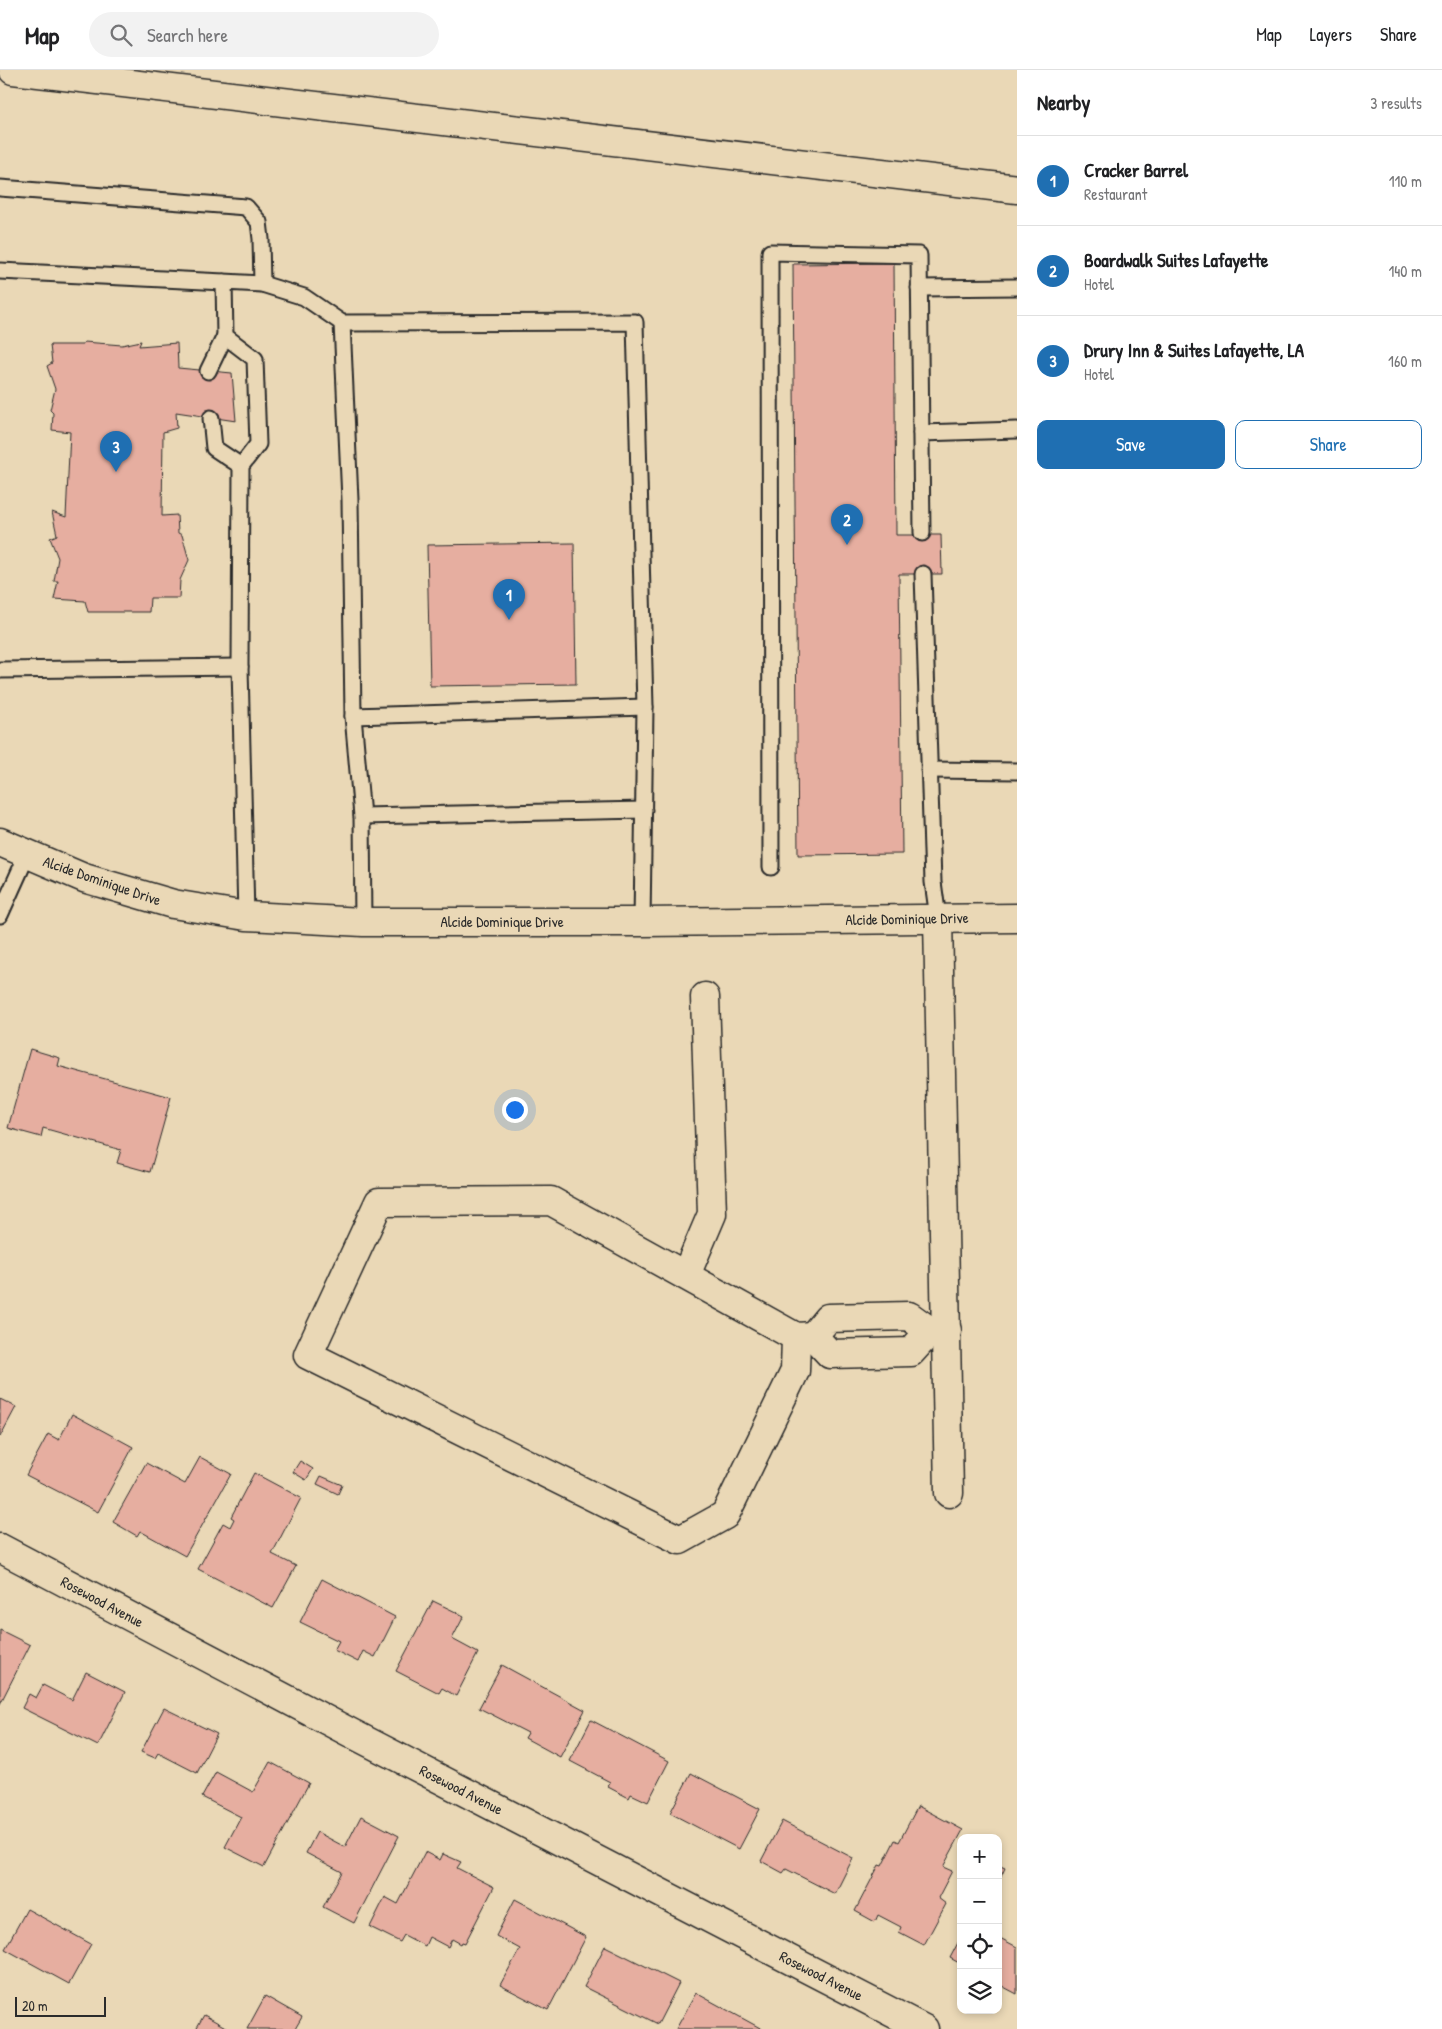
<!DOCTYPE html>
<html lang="en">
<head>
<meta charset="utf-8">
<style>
	body { margin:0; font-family:"Patrick Hand",sans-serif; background:#f2f2f2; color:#202124 }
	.controls { position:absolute; right:15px; bottom:15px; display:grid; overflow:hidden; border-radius:10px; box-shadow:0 2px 8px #0003 }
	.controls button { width:45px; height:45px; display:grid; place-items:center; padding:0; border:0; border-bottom:1px solid #e0e0e0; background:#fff; color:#202124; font:25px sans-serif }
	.scale { position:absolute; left:15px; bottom:12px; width:91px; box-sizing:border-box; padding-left:5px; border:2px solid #2b2b2b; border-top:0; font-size:14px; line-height:18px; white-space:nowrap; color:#2b2b2b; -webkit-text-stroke:4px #ead8b6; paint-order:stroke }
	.you { position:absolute; left:514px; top:1039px; width:18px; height:18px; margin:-12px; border:4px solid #fff; border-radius:50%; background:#1a73e8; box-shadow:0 0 0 8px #1a73e833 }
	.badge { display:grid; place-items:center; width:32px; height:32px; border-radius:50%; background:#1f6fb2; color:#fff; font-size:16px; font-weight:700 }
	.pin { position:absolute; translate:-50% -41px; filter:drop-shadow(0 1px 2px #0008) }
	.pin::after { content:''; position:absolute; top:26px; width:18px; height:15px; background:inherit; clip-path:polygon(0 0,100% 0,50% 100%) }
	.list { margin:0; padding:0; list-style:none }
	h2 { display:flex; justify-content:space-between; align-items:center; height:65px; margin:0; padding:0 20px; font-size:21px }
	h2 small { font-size:16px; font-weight:400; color:#757577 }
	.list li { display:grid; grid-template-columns:32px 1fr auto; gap:15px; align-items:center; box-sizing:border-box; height:90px; padding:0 20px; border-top:1px solid #e0e0e0 }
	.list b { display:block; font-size:19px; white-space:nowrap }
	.list p { margin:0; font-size:16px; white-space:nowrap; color:#757577 }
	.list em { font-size:16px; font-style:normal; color:#757577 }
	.actions { display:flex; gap:10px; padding:15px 20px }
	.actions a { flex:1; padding:11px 0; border:1px solid #1f6fb2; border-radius:10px; text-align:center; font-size:18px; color:#1f6fb2 }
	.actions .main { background:#1f6fb2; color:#fff }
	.icon { flex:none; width:28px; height:28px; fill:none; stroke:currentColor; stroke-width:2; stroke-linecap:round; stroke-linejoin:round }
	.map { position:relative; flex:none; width:1017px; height:1959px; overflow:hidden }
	header { display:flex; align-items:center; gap:30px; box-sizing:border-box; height:70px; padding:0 25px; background:#fff; border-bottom:1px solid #e0e0e0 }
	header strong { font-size:24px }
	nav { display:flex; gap:28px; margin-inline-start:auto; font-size:18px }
	.search { width:350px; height:45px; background:#f2f2f2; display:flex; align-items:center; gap:12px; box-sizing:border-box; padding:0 18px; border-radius:28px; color:#757577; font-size:19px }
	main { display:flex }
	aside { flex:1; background:#fff }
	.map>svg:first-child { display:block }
	.building { fill:#e6aea0; stroke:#2b2b2b }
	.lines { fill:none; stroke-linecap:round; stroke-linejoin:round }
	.lane-casing { stroke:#2b2b2b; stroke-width:19 }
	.street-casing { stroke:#2b2b2b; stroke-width:31 }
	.highway-casing { stroke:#2b2b2b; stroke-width:31 }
	.lane { stroke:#ead8b6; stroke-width:15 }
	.street { stroke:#ead8b6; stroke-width:28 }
	.highway { stroke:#ead8b6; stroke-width:28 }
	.labels { text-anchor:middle; stroke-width:4; stroke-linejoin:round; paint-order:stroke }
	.street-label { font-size:15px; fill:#2b2b2b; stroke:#ead8b6 }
</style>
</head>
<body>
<header>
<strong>Map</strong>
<div class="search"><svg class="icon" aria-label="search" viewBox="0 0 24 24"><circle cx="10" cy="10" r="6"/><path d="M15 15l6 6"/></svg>Search here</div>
<nav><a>Map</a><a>Layers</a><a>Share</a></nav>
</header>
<main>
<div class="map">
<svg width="1017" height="1959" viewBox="0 0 1017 1959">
	<rect width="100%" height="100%" fill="#ead8b6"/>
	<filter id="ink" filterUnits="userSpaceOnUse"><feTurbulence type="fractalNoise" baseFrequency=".02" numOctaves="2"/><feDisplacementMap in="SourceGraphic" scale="10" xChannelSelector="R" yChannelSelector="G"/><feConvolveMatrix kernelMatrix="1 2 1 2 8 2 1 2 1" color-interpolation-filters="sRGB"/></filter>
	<g filter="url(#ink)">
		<!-- building -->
		<g class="building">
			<polygon points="894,193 896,465 941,465 942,504 899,504 902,784 798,785 793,194"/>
			<polygon points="141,271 139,276 177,273 178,298 232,303 236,351 176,342 177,358 163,362 162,446 177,445 178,463 182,465 189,490 180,510 179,528 150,528 149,542 88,542 85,531 54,529 58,511 54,511 58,488 50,468 57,465 52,442 66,447 70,362 52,360 53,343 50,340 55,319 47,296 52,293 50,275 82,275 84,272 122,275"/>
			<polygon points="574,473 576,614 430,616 427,475"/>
			<polygon points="30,979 60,988 58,996 171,1027 150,1102 117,1093 121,1080 43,1058 41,1067 8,1058"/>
			<polygon points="0,1329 16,1337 0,1367"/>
			<polygon points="72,1344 133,1377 98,1442 26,1405 48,1364 59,1370"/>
			<polygon points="200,1387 231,1404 185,1486 140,1461 137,1466 113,1452 146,1393 185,1414"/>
			<polygon points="300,1391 313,1399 306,1410 293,1402"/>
			<polygon points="254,1403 301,1428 272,1484 296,1496 273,1538 198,1499 223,1453 230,1457 234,1449 231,1447"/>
			<polygon points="321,1406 342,1415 338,1424 317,1414"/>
			<polygon points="322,1509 395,1547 375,1587 363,1581 358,1592 334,1580 339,1571 300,1552"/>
			<polygon points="433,1531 464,1546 452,1569 478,1583 456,1626 442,1618 439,1623 396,1601"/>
			<polygon points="0,1560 30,1575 0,1634"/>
			<polygon points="502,1595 585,1640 560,1687 525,1668 528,1663 479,1638"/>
			<polygon points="86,1602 125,1622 98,1676 22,1638 29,1624 36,1628 43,1615 72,1630"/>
			<polygon points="164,1638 217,1664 197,1703 158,1683 155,1688 141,1682"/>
			<polygon points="591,1650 669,1691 648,1732 631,1724 629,1728 608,1717 610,1712 570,1691"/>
			<polygon points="270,1692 309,1713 264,1797 225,1777 241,1747 202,1727 216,1702 253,1722"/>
			<polygon points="691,1703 760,1739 739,1779 670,1743"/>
			<polygon points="918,1736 963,1760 943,1797 952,1801 938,1828 946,1834 924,1875 899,1862 901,1857 878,1845 875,1852 855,1841 879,1795 882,1796 895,1770 899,1772"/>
			<polygon points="361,1746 399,1766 354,1853 323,1837 342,1802 306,1783 317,1762 345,1777"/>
			<polygon points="782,1751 853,1788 835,1824 786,1799 783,1803 761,1791"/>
			<polygon points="425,1782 440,1790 443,1784 461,1792 457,1798 494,1817 465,1873 462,1872 461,1874 452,1869 448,1877 429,1867 425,1876 404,1865 400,1872 370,1857 385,1827 398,1834"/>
			<polygon points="998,1795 1005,1798 998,1813"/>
			<polygon points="515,1829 586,1867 548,1940 500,1915 520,1879 496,1866"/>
			<polygon points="27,1839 91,1874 69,1914 5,1879"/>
			<polygon points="961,1867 961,1894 950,1888"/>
			<polygon points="998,1867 1017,1877 1017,1924 998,1914"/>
			<polygon points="605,1876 679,1913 658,1954 584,1917"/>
			<polygon points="696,1923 762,1959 676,1959"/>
			<polygon points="265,1926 302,1947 295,1959 247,1959"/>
			<polygon points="204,1945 229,1959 196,1959"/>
		</g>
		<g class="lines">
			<!-- lane casing -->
			<g class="lane-casing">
				<g id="lane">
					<polyline points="0,118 246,137 259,152 261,169 262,214"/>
					<polyline points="0,201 224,212"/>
					<polyline points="919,218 1017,217"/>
					<polyline points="342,253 350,430 353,646 362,746 363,852"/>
					<polyline points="208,301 225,266"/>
					<polyline points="211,348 214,378 241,396"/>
					<polyline points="921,363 1017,360"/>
					<polyline points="923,504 933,812 938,848"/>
					<polyline points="0,600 240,597"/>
					<polyline points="353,646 645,637"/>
					<polyline points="929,700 1017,701"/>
					<polyline points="362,746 644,740"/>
					<polyline points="771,797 770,182 919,185 922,463"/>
					<polyline points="0,845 27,785"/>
					<polyline points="246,846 240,597 241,396 258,374 255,289 225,266 224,212 262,214 304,227 342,253 635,252 645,637 642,852"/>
				</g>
			</g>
			<!-- street casing -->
			<g class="street-casing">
				<g id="street">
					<polyline points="0,772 84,808 173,834 246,846 363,852 642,852 1017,848"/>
					<polyline points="938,848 949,1423"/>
					<polyline points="686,1205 712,1144 705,927"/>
					<polyline points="930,1261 911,1282 830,1284 813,1266 828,1248 909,1246 930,1261 947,1261"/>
					<polyline points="796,1267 795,1301 725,1445 680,1470 308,1285 379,1132 551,1131 796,1267 813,1266"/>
					<polyline points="0,1478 351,1663 924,1959"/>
				</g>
			</g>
			<!-- highway casing -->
			<g class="highway-casing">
				<polyline id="highway" points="13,0 1017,119"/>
			</g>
			<!-- lane -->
			<use href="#lane" class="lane"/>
			<!-- street -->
			<use href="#street" class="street"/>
			<!-- highway -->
			<use href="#highway" class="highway"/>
		</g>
	</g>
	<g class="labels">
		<!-- street labels -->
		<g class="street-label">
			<text transform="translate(102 811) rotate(19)" y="5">Alcide Dominique Drive</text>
			<text transform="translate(907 849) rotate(-1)" y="5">Alcide Dominique Drive</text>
			<text x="502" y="857">Alcide Dominique Drive</text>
			<text transform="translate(102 1532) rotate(28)" y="5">Rosewood Avenue</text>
			<text transform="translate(461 1720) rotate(27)" y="5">Rosewood Avenue</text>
			<text transform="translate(821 1906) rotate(27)" y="5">Rosewood Avenue</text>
		</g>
	</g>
</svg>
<div class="controls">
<button>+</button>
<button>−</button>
<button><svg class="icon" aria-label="locate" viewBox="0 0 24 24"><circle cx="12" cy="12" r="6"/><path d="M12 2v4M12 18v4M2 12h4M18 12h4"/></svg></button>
<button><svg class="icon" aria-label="layers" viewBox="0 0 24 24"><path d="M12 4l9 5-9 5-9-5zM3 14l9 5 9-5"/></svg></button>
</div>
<div class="scale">20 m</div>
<div class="you"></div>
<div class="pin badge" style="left:509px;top:550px">1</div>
<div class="pin badge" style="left:847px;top:475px">2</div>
<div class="pin badge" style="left:116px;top:402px">3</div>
</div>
<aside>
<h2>Nearby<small>3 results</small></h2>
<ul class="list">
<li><span class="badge">1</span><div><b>Cracker Barrel</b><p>Restaurant</p></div><em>110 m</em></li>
<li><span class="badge">2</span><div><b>Boardwalk Suites Lafayette</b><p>Hotel</p></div><em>140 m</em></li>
<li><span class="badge">3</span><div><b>Drury Inn &amp; Suites Lafayette, LA</b><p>Hotel</p></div><em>160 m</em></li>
</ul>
<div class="actions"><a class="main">Save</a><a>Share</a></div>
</aside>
</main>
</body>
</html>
